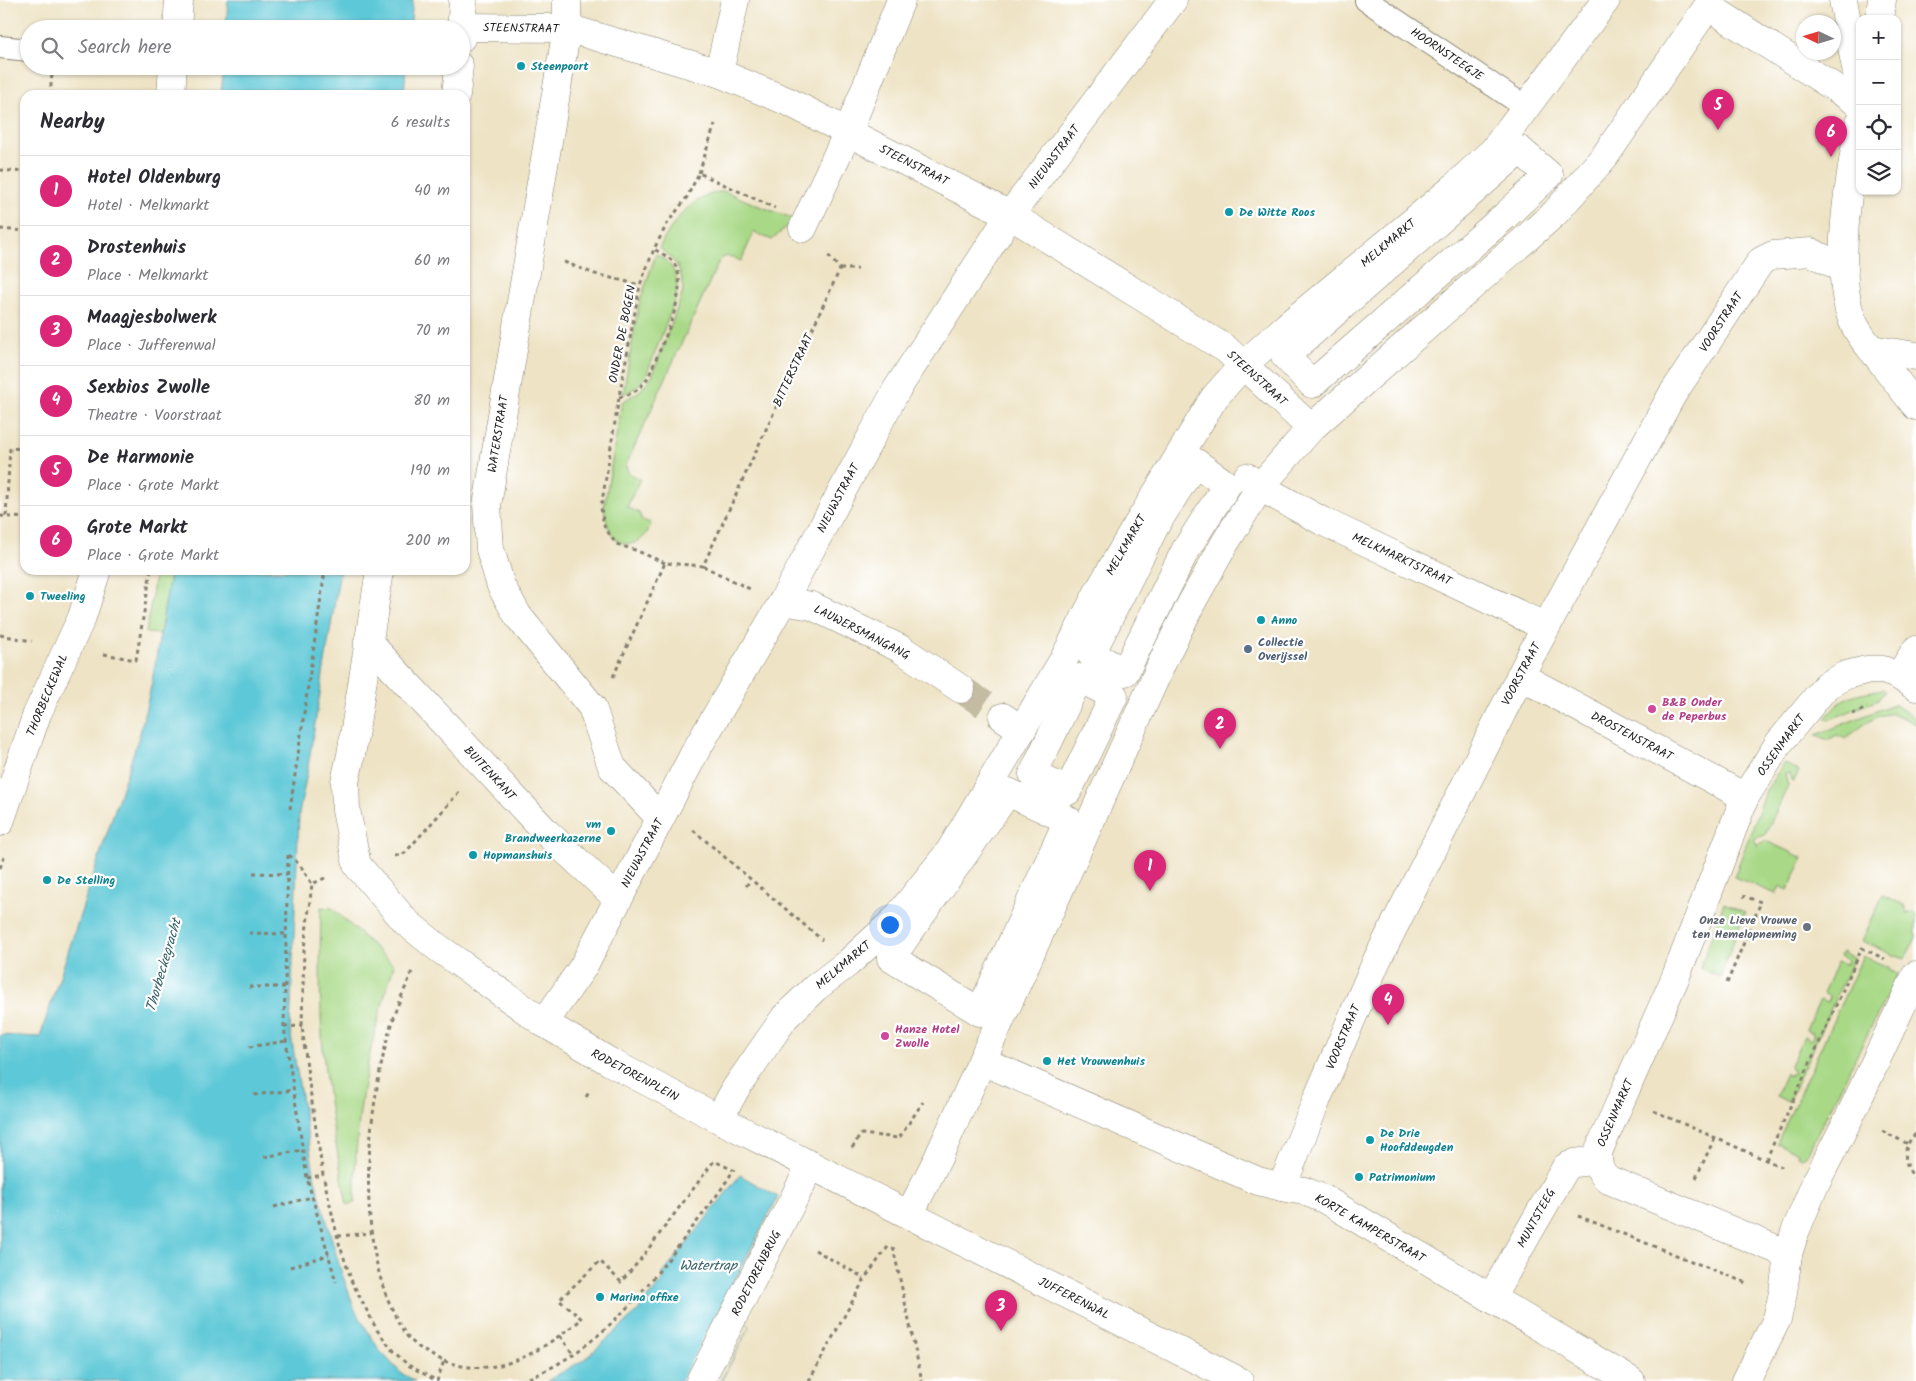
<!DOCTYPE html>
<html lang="en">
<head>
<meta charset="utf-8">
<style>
	body { margin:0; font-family:Kalam,sans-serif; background:#f2f2f3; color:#2b2b33 }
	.controls { position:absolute; right:15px; top:15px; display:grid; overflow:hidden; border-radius:10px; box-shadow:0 1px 4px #0004 }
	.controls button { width:45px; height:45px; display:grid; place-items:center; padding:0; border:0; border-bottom:1px solid #e1e1e2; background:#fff; color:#2b2b33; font:25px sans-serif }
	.compass { position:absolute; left:1796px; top:15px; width:45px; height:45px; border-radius:50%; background:#fff; box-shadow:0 1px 4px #0004; rotate:274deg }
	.you { position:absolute; left:889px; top:924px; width:18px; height:18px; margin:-12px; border:4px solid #fff; border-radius:50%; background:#1a73e8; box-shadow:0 0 0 8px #1a73e833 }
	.badge { display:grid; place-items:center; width:32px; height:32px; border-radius:50%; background:#db2777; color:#fff; font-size:16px; font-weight:700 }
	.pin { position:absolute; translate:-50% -41px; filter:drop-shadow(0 1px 2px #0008) }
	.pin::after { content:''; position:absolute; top:26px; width:18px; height:15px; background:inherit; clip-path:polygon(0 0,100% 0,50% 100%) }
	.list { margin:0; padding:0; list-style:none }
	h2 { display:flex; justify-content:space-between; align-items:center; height:65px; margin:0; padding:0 20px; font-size:21px }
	h2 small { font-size:16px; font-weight:400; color:#7c7c81 }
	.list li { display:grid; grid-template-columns:32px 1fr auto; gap:15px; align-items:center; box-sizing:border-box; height:70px; padding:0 20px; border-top:1px solid #e1e1e2 }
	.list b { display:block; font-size:19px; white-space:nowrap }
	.list p { margin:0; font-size:16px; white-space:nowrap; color:#7c7c81 }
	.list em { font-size:16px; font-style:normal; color:#7c7c81 }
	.icon { flex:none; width:28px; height:28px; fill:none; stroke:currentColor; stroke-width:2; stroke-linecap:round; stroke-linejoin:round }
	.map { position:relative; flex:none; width:1916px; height:1381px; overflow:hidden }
	.search { position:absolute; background:#fff; box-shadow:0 1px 4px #0004; left:20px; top:20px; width:450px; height:55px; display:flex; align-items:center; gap:12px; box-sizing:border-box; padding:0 18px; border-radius:28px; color:#7c7c81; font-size:19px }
	.panel { position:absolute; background:#fff; box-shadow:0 1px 4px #0004; left:20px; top:90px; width:450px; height:485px; border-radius:15px }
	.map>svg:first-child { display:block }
	.green { fill:#a9d987; stroke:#627a52 }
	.water { fill:#5dc8d7; stroke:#3c727a }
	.pier { fill:#eee3c5 }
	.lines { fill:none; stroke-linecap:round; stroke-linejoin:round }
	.pedestrian-tunnel { stroke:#c4bba3; stroke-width:28; stroke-dasharray:28 14; stroke-linecap:butt }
	.service-casing { stroke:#858070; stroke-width:24 }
	.pedestrian-casing { stroke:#858070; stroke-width:29 }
	.minor-casing { stroke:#858070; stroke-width:29 }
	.path { stroke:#858070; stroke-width:3; stroke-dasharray:4 4; stroke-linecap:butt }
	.service { stroke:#fff; stroke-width:22 }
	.pedestrian { stroke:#fff; stroke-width:28 }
	.minor { stroke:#fff; stroke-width:28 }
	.culture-dot { fill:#0f9aa8; stroke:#fff; stroke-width:2 }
	.service-dot { fill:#5c6f8a; stroke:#fff; stroke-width:2 }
	.hotel-dot { fill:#d1479c; stroke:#fff; stroke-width:2 }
	.worship-dot { fill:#6b7280; stroke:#fff; stroke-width:2 }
	.labels { text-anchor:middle; stroke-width:4.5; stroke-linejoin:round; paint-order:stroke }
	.street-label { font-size:12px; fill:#1c1c1c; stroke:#fff }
	.culture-label { font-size:12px; font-weight:bold; fill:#0d838f; stroke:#fff; text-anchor:start }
	.service-label { font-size:12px; font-weight:bold; fill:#4e5e75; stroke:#fff; text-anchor:start }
	.hotel-label { font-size:12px; font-weight:bold; fill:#b23c85; stroke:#fff; text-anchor:start }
	.worship-label { font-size:12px; font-weight:bold; fill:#5b616d; stroke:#fff; text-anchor:end }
	.water-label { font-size:14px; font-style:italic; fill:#366167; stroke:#fff }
</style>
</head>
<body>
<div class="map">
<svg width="1916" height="1381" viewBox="0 0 1916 1381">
	<rect width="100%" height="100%" fill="#fff"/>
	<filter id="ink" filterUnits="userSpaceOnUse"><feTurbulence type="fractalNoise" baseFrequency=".02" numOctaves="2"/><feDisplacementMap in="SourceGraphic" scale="10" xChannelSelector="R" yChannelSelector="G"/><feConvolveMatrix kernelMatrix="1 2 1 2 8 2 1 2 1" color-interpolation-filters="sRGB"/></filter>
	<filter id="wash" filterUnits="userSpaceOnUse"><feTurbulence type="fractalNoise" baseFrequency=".0096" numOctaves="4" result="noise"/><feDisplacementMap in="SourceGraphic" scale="20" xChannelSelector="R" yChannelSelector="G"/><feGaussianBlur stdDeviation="1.12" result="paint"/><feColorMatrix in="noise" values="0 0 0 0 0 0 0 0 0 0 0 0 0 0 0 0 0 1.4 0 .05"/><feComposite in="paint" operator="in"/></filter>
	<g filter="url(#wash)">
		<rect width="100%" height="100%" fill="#eee3c5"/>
		<!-- green -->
		<g class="green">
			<path d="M724 191 759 206 792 218 791 223 772 240 754 232 741 261C732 257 727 253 719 261L626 465C626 473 633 476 640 479L627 507 639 513 642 520 651 523C648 537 633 550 618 541 608 534 606 519 604 508L622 402 640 391 652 376 683 292C683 271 675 259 659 248 674 220 691 196 724 191Z"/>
			<path d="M656 254C674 264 680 278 676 298L646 376C639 386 633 390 623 394L639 304Z"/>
			<polygon points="156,570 171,570 160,634 146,633"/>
			<path d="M1883 689 1885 691 1878 700 1828 720 1825 718C1847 693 1852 695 1883 689Z"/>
			<path d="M1894 704 1916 719V724C1909 721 1901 716 1894 714 1879 711 1856 730 1846 739L1837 735 1828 740 1816 735Z"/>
			<polygon points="1784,763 1799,771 1793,783 1790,773 1785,774 1788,786 1765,835 1754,839 1757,845 1766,841 1803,858 1788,890 1780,886 1776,894 1734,877 1767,789"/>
			<polygon points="1883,895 1904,905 1908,914 1913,912 1916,914 1916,938 1905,958 1896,955 1895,956 1862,941"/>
			<polygon points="1724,903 1745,912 1720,977 1700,968"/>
			<path d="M321 907 332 908 394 965C368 1048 354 1115 355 1203L347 1205C338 1157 329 1109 324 1061 319 1010 320 958 321 907Z"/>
			<polygon points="1842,952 1854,958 1788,1102 1776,1096 1786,1073 1788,1076 1794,1073 1790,1066 1804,1036 1811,1040 1814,1034 1806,1030 1820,1000 1828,1003 1830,997 1823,993 1837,962 1845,965 1847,960 1840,956"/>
			<polygon points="1863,956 1890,968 1889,969 1898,974 1806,1156 1801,1158 1797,1156 1798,1153 1777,1143"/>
		</g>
		<!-- water -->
		<g class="water">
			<polygon points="228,0 413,0 410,29 226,29"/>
			<polygon points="224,66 406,66 404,95 221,95"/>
			<polygon points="171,570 340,570 307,773 299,814 290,1030 315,1179 340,1268 355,1310 380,1351 401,1373 415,1381 0,1381 0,1035 40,1037 140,733 152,682"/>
			<polygon points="740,1175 778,1197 720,1308 750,1326 721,1381 547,1381 585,1359 634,1315 665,1278 662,1275"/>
		</g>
		<!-- pier -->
		<polygon class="pier" points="719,1309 750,1326 720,1381 681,1381"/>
	</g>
	<g filter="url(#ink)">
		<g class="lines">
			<!-- pedestrian-tunnel -->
			<polyline class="pedestrian-tunnel" points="961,689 1003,717"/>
			<!-- service casing -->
			<g class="service-casing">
				<g id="service">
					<polyline points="1366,0 1527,108"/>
					<polyline points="0,47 29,50"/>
				</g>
			</g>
			<!-- pedestrian casing -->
			<g class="pedestrian-casing">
				<g id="pedestrian">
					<polyline points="1843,0 1860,89"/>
					<polyline points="1879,19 1882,0"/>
					<path d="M1860 122C1850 174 1831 278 1855 326 1861 337 1870 348 1878 357 1891 374 1903 390 1916 406"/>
					<polygon points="1520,150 1549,175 1505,216 1312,384 1285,356"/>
					<polyline points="1010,215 1226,349 1311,428"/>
					<polyline points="1871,349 1916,356"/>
					<polygon points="1195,462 1227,485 1186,549 1125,672 1091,654 1155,526"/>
					<polyline points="1247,477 1260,487 1322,521 1546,627"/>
					<polyline points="783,601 812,606 901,649 961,689"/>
					<polyline points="1532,653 1672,395 1761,261 1773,255 1811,252 1844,269"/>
					<polyline points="1899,676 1916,650"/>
					<polygon points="1079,678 1114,696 1068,791 1033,774"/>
					<polyline points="1003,717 1022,730"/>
					<polygon points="1008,792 1068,820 980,1012 891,958"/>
					<polyline points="982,1061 1258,1181 1282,1187"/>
					<polyline points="719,1119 736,1088 785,1017 815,988 848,963 895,920 950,851 1065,657 1097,594 1130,537 1214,398 1243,365 1287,326 1450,191 1494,150 1606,0"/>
					<polyline points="909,1215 938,1158 1167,652 1192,602 1225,543 1260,487 1311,428 1555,213 1605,156 1708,6 1860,104"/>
					<polyline points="1491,1298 1566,1167 1575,1163 1598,1160"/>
					<polyline points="700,1381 811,1165"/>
				</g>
			</g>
			<!-- minor casing -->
			<g class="minor-casing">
				<g id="minor">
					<polyline points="567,0 567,28 487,505 490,549 501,586 518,616 592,707 612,767 660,818"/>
					<polyline points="462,27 567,28 719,73 789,102 1010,215"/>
					<polyline points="177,29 179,0"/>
					<polyline points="461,38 463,0"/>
					<polyline points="719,73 735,0"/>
					<polyline points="171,95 173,66"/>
					<polyline points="456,95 459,66"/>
					<polyline points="803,228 848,132 901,0"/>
					<polyline points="380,570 351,755 345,782 346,810 357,865 406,922 437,947 544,1023 610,1062 719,1119 1239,1381"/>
					<polyline points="368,642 546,832 618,899"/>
					<polyline points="1532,653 1377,960 1317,1099 1282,1187 1304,1191 1324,1199 1631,1381"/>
					<polyline points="1520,676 1745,797"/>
					<polyline points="0,822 37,714 82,617 97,570"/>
					<polyline points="544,1023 583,967 695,752 783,601 897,389 1010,215 1173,0"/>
					<path d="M1788 1254 1609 1180C1599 1172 1598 1165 1598 1152L1676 976 1745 797 1779 743 1827 685 1846 675 1866 670H1883L1899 676 1916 687"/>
					<polyline points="1746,1381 1777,1319 1783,1293 1788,1254 1795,1232 1816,1182 1850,1116 1916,975"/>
				</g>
			</g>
			<!-- path -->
			<g class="path">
				<polyline points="50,95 52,74"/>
				<polyline points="0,170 25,172"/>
				<polyline points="699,173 715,124"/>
				<polyline points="0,229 25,231"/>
				<polyline points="564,262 595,274 640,285"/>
				<polyline points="840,269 858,269"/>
				<path d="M619 397C633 395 641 388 649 376 659 349 693 287 673 262 668 256 660 253 654 249"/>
				<polyline points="0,516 25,518"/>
				<polyline points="6,516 10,448 23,449 25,430"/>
				<polyline points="665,563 635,550 616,544 604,526 601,508 619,397 640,285 654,249 667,224 687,197 699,173 775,208"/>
				<polyline points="703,566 750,589"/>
				<polyline points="0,635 32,641"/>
				<polyline points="104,654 136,660 151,570"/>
				<polyline points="613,677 665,563 703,566 840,269 827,254"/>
				<polyline points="1852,714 1867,708"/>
				<polyline points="290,809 325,570"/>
				<polyline points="693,830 822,940"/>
				<polyline points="288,855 284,1027 307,1178 336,1282"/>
				<polyline points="289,855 300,865 312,884"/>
				<polyline points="395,856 405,853 460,791"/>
				<polyline points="0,868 4,857"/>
				<polyline points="253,873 288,874"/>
				<path d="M325 878 312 884 304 949 302 1026 308 1076 323 1175 339 1243 352 1282 377 1330 393 1351 408 1365 437 1381 444 1361C430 1355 417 1348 407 1336 398 1324 392 1309 386 1295 356 1214 369 1102 392 1021 397 1004 406 988 412 971"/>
				<polyline points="746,886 751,880"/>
				<polyline points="249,933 287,934"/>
				<polyline points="1727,983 1761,902 1743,896"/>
				<polyline points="249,987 285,987"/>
				<polyline points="284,1027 302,1026"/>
				<polyline points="249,1047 286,1041"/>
				<polyline points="254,1095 293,1090"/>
				<polyline points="586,1097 590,1091"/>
				<polyline points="1654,1111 1784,1168"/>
				<polyline points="1882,1131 1908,1144"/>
				<path d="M1916 1134C1901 1146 1903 1166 1916 1179"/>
				<polyline points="852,1148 861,1134 899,1138 923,1102"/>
				<polyline points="264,1157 303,1150"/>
				<polyline points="1766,1160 1862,948 1885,959"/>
				<polyline points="307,1178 323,1175"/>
				<polyline points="1696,1178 1715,1137"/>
				<polyline points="274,1207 312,1197"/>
				<polyline points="1578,1216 1749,1284"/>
				<polyline points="338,1236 371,1233"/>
				<polyline points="893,1247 922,1381"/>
				<polyline points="815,1250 864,1278"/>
				<polyline points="290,1267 329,1255"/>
				<polyline points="560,1336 573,1354"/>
				<path d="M444 1361C499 1381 540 1351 582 1319L559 1300 600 1261 621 1282 640 1260 714 1161 733 1170"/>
				<path d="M521 1381C591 1356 639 1298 683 1240 700 1217 719 1195 734 1169"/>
				<polyline points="809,1381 865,1278 890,1244"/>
			</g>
			<!-- service -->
			<use href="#service" class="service"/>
			<!-- pedestrian -->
			<use href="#pedestrian" class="pedestrian"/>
			<!-- minor -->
			<use href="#minor" class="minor"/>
		</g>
	</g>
	<!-- markers -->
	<g class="culture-dot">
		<circle cx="521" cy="66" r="5"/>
		<circle cx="1229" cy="212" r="5"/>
		<circle cx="30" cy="596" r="5"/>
		<circle cx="1261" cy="620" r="5"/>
		<circle cx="611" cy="831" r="5"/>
		<circle cx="473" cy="855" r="5"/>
		<circle cx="47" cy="880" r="5"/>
		<circle cx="1047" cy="1061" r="5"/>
		<circle cx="1370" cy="1140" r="5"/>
		<circle cx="1359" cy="1177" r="5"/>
		<circle cx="600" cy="1297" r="5"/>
	</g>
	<circle class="service-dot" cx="1248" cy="649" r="5"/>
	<g class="hotel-dot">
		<circle cx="1652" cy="709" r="5"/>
		<circle cx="885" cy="1036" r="5"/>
	</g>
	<circle class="worship-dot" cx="1807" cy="927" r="5"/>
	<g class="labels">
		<!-- street labels -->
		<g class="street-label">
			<text transform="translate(521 28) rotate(1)" y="4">STEENSTRAAT</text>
			<text transform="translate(1447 54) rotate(34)" y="4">HOORNSTEEGJE</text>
			<text transform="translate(1054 157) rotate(-53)" y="4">NIEUWSTRAAT</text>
			<text transform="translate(914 165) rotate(27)" y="4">STEENSTRAAT</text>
			<text transform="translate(1388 243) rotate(-40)" y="4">MELKMARKT</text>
			<text transform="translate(1721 322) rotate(-57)" y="4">VOORSTRAAT</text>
			<text transform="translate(622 334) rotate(-79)" y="4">ONDER DE BOGEN</text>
			<text transform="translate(793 370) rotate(-65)" y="4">BITTERSTRAAT</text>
			<text transform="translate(1257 378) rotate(42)" y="4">STEENSTRAAT</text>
			<text transform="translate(498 434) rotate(-81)" y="4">WATERSTRAAT</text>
			<text transform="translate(838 498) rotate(-62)" y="4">NIEUWSTRAAT</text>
			<text transform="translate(1126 545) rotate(-60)" y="4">MELKMARKT</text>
			<text transform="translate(1402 559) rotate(25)" y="4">MELKMARKTSTRAAT</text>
			<text transform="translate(862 632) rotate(27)" y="4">LAUWERSMANGANG</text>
			<text transform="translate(1521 674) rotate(-62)" y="4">VOORSTRAAT</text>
			<text transform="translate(47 695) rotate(-67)" y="4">THORBECKEWAL</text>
			<text transform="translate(1632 736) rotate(28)" y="4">DROSTENSTRAAT</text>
			<text transform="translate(1781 745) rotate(-54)" y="4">OSSENMARKT</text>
			<text transform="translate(490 773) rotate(47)" y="4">BUITENKANT</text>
			<text transform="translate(642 853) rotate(-62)" y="4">NIEUWSTRAAT</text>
			<text transform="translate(843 965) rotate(-40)" y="4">MELKMARKT</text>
			<text transform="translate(1343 1037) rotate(-67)" y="4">VOORSTRAAT</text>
			<text transform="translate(635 1075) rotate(28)" y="4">RODETORENPLEIN</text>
			<text transform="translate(1615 1113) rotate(-66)" y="4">OSSENMARKT</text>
			<text transform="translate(1536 1218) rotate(-61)" y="4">MUNTSTEEG</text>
			<text transform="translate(1370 1228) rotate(30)" y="4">KORTE KAMPERSTRAAT</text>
			<text transform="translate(756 1273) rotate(-63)" y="4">RODETORENBRUG</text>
			<text transform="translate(1074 1298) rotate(27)" y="4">JUFFERENWAL</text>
		</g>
		<!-- culture labels -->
		<g class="culture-label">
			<text x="531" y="70">Steenpoort</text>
			<text x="1239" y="216">De Witte Roos</text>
			<text x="40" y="600">Tweeling</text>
			<text x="1271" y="624">Anno</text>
			<text x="601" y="828" text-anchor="end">vm<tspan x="601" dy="14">Brandweerkazerne</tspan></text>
			<text x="483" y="859">Hopmanshuis</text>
			<text x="57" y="884">De Stelling</text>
			<text x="1057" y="1065">Het Vrouwenhuis</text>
			<text x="1380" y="1137">De Drie<tspan x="1380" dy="14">Hoofddeugden</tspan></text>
			<text x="1369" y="1181">Patrimonium</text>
			<text x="610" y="1301">Marina offixe</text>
		</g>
		<!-- service labels -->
		<g class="service-label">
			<text x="1258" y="646">Collectie<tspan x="1258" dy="14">Overijssel</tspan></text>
		</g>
		<!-- hotel labels -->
		<g class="hotel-label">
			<text x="1662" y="706">B&amp;B Onder<tspan x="1662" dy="14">de Peperbus</tspan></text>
			<text x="895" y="1033">Hanze Hotel<tspan x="895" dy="14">Zwolle</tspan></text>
		</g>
		<!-- worship labels -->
		<g class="worship-label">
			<text x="1797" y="924">Onze Lieve Vrouwe<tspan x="1797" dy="14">ten Hemelopneming</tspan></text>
		</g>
		<!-- water labels -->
		<g class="water-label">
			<text transform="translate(163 965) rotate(-74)" y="5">Thorbeckegracht</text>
			<text x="708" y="1270">Watertrap</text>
		</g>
	</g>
</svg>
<div class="controls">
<button>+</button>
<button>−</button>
<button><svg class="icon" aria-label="locate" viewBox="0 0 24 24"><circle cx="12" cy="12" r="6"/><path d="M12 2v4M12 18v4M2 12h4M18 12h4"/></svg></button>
<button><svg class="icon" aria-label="layers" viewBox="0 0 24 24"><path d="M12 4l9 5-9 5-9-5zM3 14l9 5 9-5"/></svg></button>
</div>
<svg class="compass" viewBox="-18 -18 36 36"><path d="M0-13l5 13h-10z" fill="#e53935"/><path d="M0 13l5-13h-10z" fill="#7c7c81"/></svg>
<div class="you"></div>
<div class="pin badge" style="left:1150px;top:891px">1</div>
<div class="pin badge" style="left:1220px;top:749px">2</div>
<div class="pin badge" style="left:1001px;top:1331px">3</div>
<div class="pin badge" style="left:1388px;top:1025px">4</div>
<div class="pin badge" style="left:1718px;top:130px">5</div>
<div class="pin badge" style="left:1831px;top:157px">6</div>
<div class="search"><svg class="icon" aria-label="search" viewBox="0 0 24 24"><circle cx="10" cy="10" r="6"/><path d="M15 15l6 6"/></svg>Search here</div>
<section class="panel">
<h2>Nearby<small>6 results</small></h2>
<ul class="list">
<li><span class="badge">1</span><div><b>Hotel Oldenburg</b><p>Hotel · Melkmarkt</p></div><em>40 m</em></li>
<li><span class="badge">2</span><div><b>Drostenhuis</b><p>Place · Melkmarkt</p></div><em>60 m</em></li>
<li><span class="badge">3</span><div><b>Maagjesbolwerk</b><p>Place · Jufferenwal</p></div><em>70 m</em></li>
<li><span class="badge">4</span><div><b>Sexbios Zwolle</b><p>Theatre · Voorstraat</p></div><em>80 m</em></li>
<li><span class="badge">5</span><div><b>De Harmonie</b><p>Place · Grote Markt</p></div><em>190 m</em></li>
<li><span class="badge">6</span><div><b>Grote Markt</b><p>Place · Grote Markt</p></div><em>200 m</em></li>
</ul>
</section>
</div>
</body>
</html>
